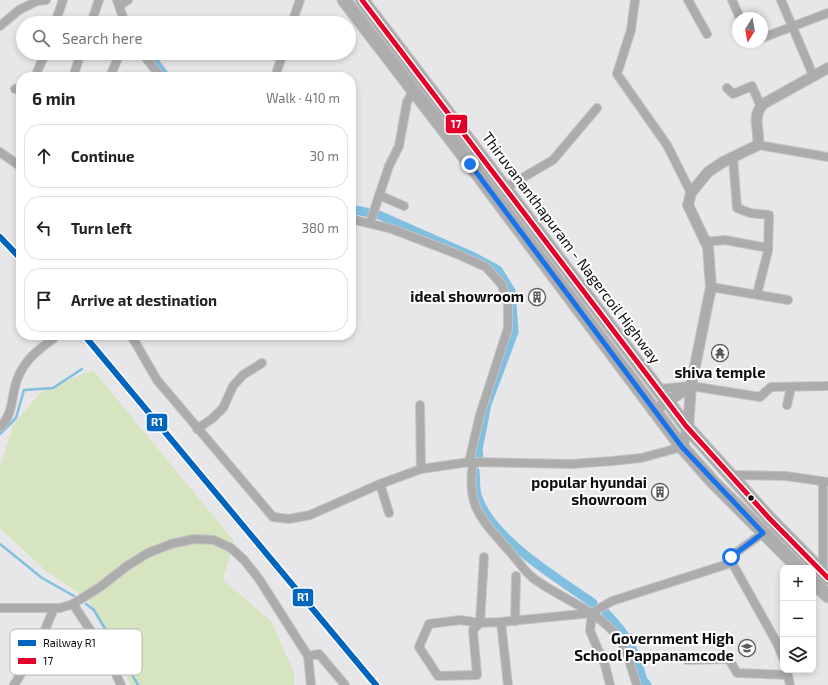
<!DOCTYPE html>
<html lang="en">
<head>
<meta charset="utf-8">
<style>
	body { margin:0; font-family:"Exo 2",sans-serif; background:#f2f2f2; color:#222 }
	.controls { position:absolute; right:12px; bottom:12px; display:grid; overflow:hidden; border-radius:8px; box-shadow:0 2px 6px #0003 }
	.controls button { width:36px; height:36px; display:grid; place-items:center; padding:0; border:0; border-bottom:1px solid #e0e0e0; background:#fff; color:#222; font:20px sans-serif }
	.compass { position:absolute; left:732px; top:12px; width:36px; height:36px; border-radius:50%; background:#fff; box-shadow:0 2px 6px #0003; rotate:191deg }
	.stop { position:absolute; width:12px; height:12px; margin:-9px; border:3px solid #1a73e8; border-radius:50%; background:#fff }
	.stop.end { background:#1a73e8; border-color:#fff; box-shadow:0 1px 4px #0008 }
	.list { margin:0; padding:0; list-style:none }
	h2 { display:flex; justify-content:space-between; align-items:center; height:52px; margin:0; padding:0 16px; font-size:17px }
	h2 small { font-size:13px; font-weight:400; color:#767676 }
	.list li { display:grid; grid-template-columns:26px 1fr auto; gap:12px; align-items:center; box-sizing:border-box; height:64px; margin:0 8px 8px; padding:0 8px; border:1px solid #e0e0e0; border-radius:16px }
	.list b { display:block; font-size:15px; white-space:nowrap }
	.list em { font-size:13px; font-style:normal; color:#767676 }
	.icon { flex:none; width:22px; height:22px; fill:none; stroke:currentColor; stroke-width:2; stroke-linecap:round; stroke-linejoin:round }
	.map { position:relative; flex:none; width:828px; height:685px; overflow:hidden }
	.search { position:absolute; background:#fff; box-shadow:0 2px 6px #0003; left:16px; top:16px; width:340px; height:44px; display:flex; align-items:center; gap:10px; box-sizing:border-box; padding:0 14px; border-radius:22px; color:#767676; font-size:15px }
	.panel { position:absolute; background:#fff; box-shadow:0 2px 6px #0003; left:16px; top:72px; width:340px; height:268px; border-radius:16px }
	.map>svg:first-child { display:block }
	.green { fill:#d6e5bf }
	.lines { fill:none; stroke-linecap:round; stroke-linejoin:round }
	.stream { stroke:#81bfe1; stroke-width:2.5 }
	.canal { stroke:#81bfe1; stroke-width:9 }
	.minor-casing { stroke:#c4c4c6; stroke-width:10 }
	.tertiary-casing { stroke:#c4c4c6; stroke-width:12 }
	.primary-casing { stroke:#c4c4c6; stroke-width:15 }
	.minor { stroke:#acacac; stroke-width:8 }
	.tertiary { stroke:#acacac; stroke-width:10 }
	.primary { stroke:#aeadae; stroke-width:13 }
	.bus-1-casing { stroke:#fff; stroke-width:8 }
	.bus-1 { stroke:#e4002b; stroke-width:5 }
	.rail-1-casing { stroke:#fff; stroke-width:9 }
	.rail-1 { stroke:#0065bd; stroke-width:6 }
	.route { stroke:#1a73e8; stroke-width:5 }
	.bus-dot { fill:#0f0f11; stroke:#fff; stroke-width:1.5 }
	.labels { text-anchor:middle; stroke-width:4; stroke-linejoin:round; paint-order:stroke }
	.street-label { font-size:15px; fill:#0f0f11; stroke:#fff }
	.poi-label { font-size:15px; font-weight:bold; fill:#0f0f11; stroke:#fff; text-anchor:end }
	.key { fill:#fff; stroke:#b7b7b8; stroke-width:1 }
	.key-label { font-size:11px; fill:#0f0f11 }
	.line-badge { stroke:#fff; stroke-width:1.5 }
	.badge-label { font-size:11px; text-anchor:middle; font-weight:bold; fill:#fff }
</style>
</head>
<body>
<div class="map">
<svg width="828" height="685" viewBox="0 0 828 685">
	<rect width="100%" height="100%" fill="#e7e7e9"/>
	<!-- green -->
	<polygon class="green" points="93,370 234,541 223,580 271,621 294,672 294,685 131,685 88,599 46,571 0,528 0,467 13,425 41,392"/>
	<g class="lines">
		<!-- stream -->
		<g class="stream">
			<polyline points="0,434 16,418 24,390 53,388 82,369"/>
			<polyline points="0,544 42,578 74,596"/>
			<polyline points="86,604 94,610 138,685"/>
		</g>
		<!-- canal -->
		<g class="canal">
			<polyline points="148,53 166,77"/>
			<polyline points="351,209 379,215 472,256 498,270 511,291 514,332 487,404 478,450 479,458"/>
			<path d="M475 471C476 479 475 488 477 495 490 538 557 578 593 603"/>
			<path d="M606 613C630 638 633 647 643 680L647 685"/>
		</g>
		<!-- minor casing -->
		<g class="minor-casing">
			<g id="minor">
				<polyline points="117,0 125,23"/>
				<polyline points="635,0 631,30 617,74 667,145 691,193"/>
				<polyline points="688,0 707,34"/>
				<polyline points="732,0 740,18"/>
				<polyline points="781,0 813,75"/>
				<polyline points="120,5 128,0"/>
				<polyline points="55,23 63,0"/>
				<polyline points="91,23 99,0"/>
				<polyline points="292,23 300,0"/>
				<polyline points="0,26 19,10 37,1 46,0"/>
				<polyline points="762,38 828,13"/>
				<polyline points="142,53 161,77"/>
				<polyline points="35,77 45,53"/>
				<polyline points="73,77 81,53"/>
				<polyline points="110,77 120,53"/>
				<polyline points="275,77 283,53"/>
				<polyline points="727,88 733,94 752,86 761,107"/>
				<polyline points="15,89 21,88"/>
				<polyline points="758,145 828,157"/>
				<polyline points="0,152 21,167"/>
				<polyline points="733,157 737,208 750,213 769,215 768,251 757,294"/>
				<polyline points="505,188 553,160 597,108"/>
				<polyline points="379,195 404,206"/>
				<polyline points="351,219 392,229 457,254 486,267 502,285 508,305 508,328 480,415 469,462"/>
				<polyline points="370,223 389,166 399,146 407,102 413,91"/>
				<polyline points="705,242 725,240 768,248"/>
				<polyline points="711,287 788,300"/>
				<polyline points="131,335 157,380 273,517 289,519 310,515 380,484 421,469 469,462 572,464 612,461 641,458 682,447"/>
				<polyline points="658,389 691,386 760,397 771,387 828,386"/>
				<polyline points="420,405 421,469"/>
				<polyline points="787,405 791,387"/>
				<path d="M0 427C14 414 11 396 17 380 24 360 38 350 54 338"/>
				<polyline points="197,429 213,418 223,408 233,386 243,375 262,363"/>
				<path d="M473 463C466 508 482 519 509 551 517 559 524 571 533 578 561 599 596 609 618 637 628 650 631 669 637 685"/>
				<polyline points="731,475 786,476 828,482"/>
				<polyline points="380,484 389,513"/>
				<polyline points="763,533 734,554 730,559 777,643 783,658"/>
				<polyline points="484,557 480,623 473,630 477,675 438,676 419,647 429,624 460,620 480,623 501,622 592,613 612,601 731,563"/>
				<polyline points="823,573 823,482"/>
				<polyline points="73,604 108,657 121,685"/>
				<polyline points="0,608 60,608 73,604 100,587 127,566 148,553 171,544 194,539 214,540 231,548 244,560 259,579 308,656 311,685"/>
				<polyline points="592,613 590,631 605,665 610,685"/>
				<polyline points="515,621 516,576"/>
				<polyline points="501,622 508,685"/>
				<polyline points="308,656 319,654 345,685"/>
				<polyline points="687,660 726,659 730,661 737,673 788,675"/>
				<polyline points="787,671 790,685"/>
				<polyline points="14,685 38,647 54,608"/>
			</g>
		</g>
		<!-- tertiary casing -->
		<g class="tertiary-casing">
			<g id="tertiary">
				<path d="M653 411 691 386 711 287 708 247 688 205 691 193 708 172 723 162 758 145C760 130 751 117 763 104L828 68"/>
				<polyline points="682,447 688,428 691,386"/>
			</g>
		</g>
		<!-- primary casing -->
		<g class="primary-casing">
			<g id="primary">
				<polyline points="344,0 470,164 682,447 713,482 799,568"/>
				<polyline points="362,0 686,426 769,518 828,578"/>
				<polyline points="813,582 828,596"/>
			</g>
		</g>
		<!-- minor -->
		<use href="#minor" class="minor"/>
		<!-- tertiary -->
		<use href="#tertiary" class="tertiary"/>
		<!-- primary -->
		<use href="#primary" class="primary"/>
		<!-- bus-1 casing -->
		<g class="bus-1-casing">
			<polyline id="bus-1" points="362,0 686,426 769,518 828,578"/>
		</g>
		<!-- bus-1 -->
		<use href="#bus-1" class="bus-1"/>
		<!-- rail-1 casing -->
		<g class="rail-1-casing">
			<g id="rail-1">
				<polyline points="0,237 21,259"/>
				<polyline points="84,335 376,685"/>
			</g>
		</g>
		<!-- rail-1 -->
		<use href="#rail-1" class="rail-1"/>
	</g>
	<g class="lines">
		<!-- route -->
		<polyline class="route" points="470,164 682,447 763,533 731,557"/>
	</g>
	<!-- icons -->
	<defs>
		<g id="building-ring" transform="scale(0.9)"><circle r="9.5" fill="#fff" stroke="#5b5b5d" stroke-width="1.5"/><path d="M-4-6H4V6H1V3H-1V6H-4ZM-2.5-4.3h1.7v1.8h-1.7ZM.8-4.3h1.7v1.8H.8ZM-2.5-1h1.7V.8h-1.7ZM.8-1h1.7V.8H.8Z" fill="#5b5b5d"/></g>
		<g id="temple-ring" transform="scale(0.9)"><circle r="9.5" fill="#fff" stroke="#5b5b5d" stroke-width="1.5"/><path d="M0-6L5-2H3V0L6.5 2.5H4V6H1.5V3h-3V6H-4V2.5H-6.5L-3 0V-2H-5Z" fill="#5b5b5d"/></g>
		<g id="school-ring" transform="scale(0.9)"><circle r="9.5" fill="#fff" stroke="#5b5b5d" stroke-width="1.5"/><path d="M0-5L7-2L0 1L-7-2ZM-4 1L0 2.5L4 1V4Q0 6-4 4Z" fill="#5b5b5d"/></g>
	</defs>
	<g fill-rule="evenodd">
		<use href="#building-ring" x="537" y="297"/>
		<use href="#temple-ring" x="720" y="353"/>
		<use href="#building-ring" x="660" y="492"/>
		<use href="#school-ring" x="747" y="648"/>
	</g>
	<!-- markers -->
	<circle class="bus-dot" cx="751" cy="498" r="3.5"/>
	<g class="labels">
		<!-- street labels -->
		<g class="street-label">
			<text transform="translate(571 248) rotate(53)" y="5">Thiruvananthapuram - Nagercoil Highway</text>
		</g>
		<!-- poi labels -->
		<g class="poi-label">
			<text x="524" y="302">ideal showroom</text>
			<text x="720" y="378" text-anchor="middle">shiva temple</text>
			<text x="647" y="488">popular hyundai<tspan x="647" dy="17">showroom</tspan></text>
			<text x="734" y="644">Government High<tspan x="734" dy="17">School Pappanamcode</tspan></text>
		</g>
	</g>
	<!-- legend -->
	<rect x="10" y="629" width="132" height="46" rx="6" class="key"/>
	<rect x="18" y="640" width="18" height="6" fill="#0065bd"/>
	<rect x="18" y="658" width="18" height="6" fill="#e4002b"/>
	<g class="key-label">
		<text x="43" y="647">Railway R1</text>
		<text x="43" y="665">17</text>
	</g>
	<g class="line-badge">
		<rect x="445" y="114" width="23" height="20" rx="4" fill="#e4002b"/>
		<rect x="146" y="413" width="22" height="19" rx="4" fill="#0065bd"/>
		<rect x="292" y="588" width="22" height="19" rx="4" fill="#0065bd"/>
	</g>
	<g class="badge-label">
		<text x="456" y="128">17</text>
		<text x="157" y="426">R1</text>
		<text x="303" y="601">R1</text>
	</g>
</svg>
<div class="controls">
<button>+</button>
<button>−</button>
<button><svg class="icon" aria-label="layers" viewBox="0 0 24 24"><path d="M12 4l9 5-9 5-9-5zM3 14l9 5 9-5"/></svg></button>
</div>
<svg class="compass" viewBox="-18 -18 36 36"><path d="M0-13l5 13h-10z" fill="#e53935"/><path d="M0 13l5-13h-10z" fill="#767676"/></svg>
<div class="stop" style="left:731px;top:557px"></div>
<div class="stop end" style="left:470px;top:164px"></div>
<div class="search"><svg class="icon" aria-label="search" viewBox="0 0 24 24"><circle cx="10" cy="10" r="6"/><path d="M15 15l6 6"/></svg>Search here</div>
<section class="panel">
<h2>6 min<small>Walk · 410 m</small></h2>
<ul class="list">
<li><svg class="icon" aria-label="ahead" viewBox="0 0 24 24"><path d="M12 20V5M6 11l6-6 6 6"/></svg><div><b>Continue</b></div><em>30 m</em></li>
<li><svg class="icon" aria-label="left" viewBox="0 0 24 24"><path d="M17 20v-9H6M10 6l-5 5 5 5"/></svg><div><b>Turn left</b></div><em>380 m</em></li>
<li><svg class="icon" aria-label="arrive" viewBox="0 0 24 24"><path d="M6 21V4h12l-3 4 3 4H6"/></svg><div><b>Arrive at destination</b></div></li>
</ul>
</section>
</div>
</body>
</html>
